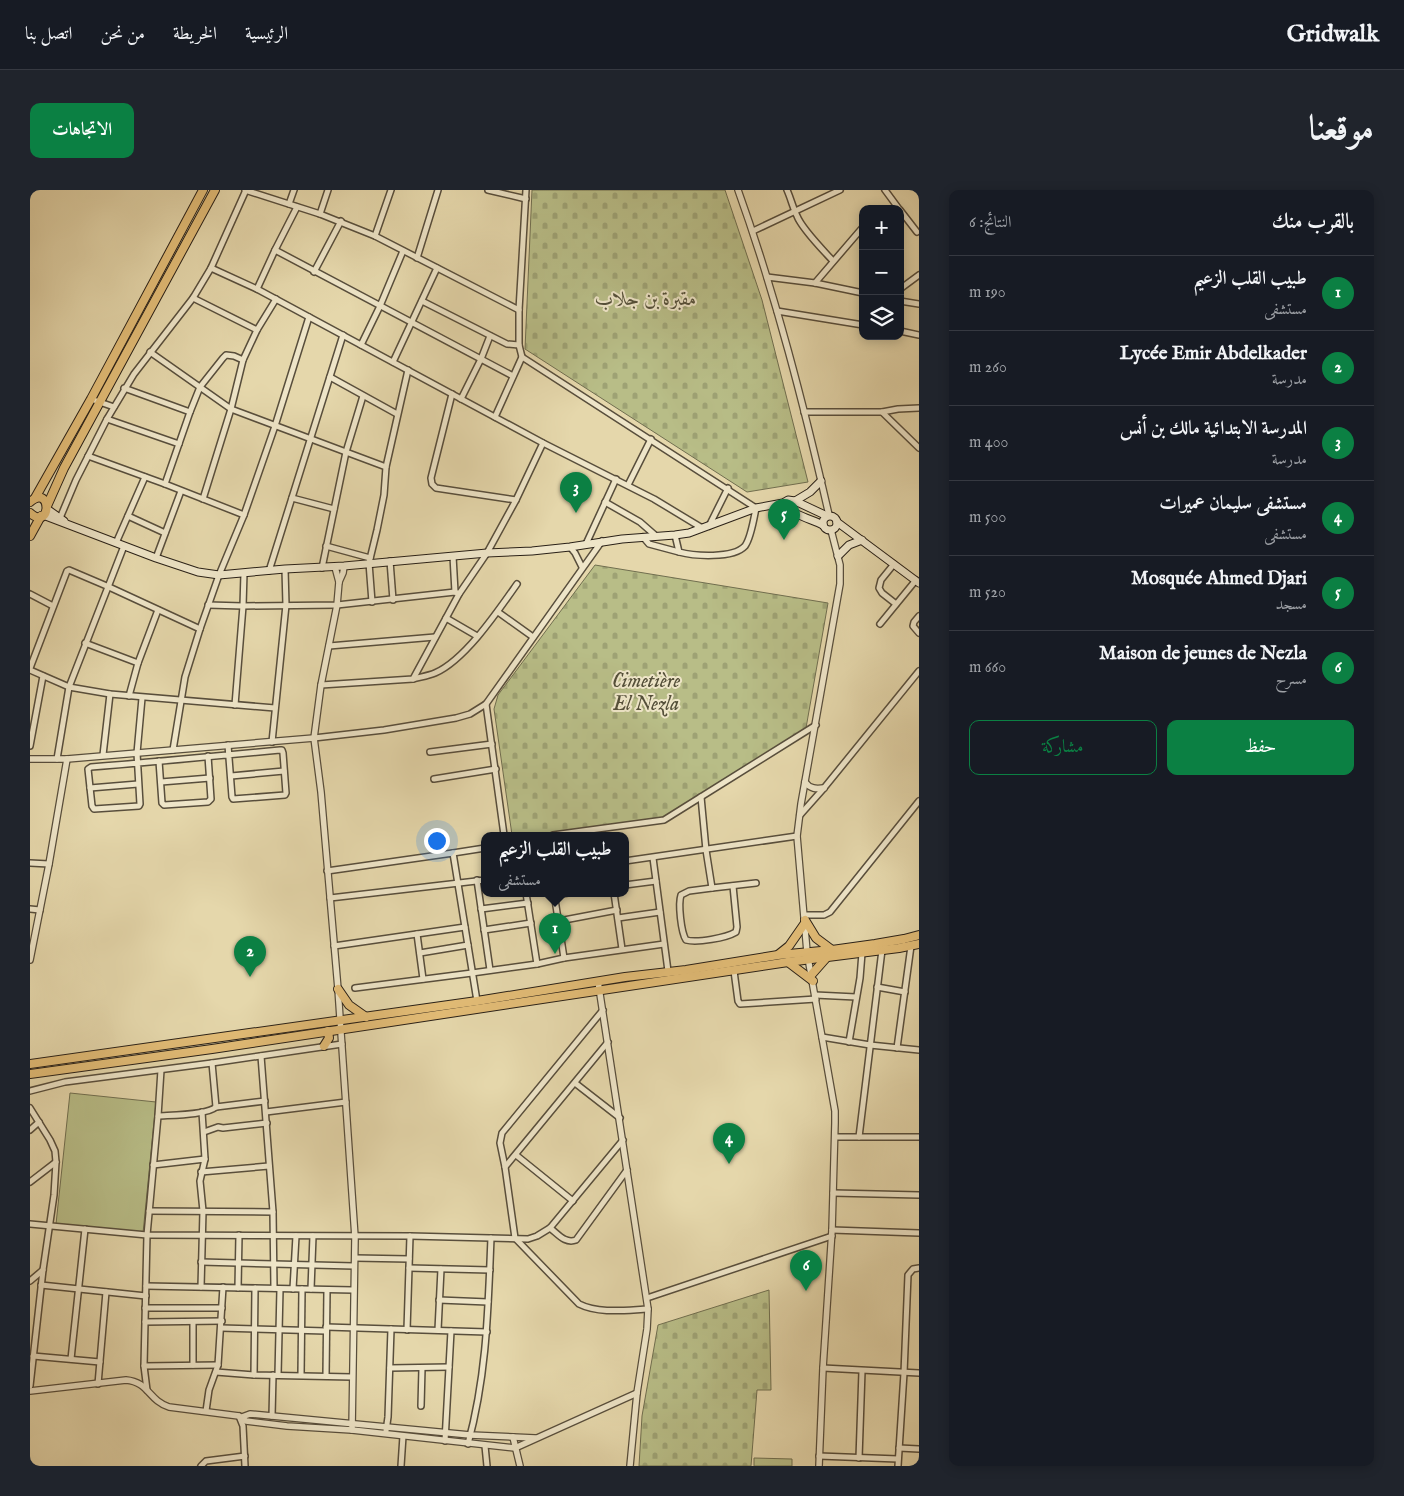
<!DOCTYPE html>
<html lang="ar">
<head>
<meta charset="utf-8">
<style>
	body { margin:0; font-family:"IM FELL English",Amiri,serif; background:#20242c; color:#f1f3f6; direction:rtl }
	.controls { position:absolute; right:15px; top:15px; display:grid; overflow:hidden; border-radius:10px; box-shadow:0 2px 12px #0003 }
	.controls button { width:45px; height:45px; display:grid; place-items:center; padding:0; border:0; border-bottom:1px solid #363941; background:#171b24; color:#f1f3f6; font:25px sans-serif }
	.you { position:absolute; left:406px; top:650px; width:18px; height:18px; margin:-12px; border:4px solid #fff; border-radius:50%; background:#1a73e8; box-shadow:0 0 0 8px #1a73e833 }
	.badge { display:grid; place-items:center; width:32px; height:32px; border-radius:50%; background:#0b8043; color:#fff; font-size:16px; font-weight:700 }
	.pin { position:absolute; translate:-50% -41px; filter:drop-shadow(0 1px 2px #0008) }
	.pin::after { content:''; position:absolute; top:26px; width:18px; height:15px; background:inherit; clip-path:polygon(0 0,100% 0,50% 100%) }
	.popup { position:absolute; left:451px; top:642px; width:148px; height:65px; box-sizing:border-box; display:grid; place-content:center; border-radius:10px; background:#171b24; filter:drop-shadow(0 1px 4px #0005); font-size:16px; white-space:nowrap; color:#9ea1a6 }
	.popup b { font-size:19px; color:#f1f3f6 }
	.popup::after { content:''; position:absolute; left:50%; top:100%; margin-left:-10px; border:10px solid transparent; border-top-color:#171b24 }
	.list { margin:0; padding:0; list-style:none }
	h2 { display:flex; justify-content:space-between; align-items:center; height:65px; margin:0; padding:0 20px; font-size:21px }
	h2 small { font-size:16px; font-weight:400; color:#9ea1a6 }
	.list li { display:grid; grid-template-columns:32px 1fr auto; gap:15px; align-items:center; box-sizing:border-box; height:75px; padding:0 20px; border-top:1px solid #363941 }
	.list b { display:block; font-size:19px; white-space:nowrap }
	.list p { margin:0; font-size:16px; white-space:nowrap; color:#9ea1a6 }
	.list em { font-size:16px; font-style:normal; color:#9ea1a6 }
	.actions { display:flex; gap:10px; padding:15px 20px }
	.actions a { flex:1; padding:11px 0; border:1px solid #0b8043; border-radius:10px; text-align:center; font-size:18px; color:#0b8043 }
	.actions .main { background:#0b8043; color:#fff }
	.icon { flex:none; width:28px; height:28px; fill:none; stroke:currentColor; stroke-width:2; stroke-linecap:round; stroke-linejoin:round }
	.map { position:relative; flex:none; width:889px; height:1276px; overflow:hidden; direction:ltr; border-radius:10px }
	header { display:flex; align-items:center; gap:30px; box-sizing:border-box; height:70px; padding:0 25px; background:#171b24; border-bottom:1px solid #363941 }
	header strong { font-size:24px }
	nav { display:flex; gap:28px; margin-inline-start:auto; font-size:18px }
	.intro { display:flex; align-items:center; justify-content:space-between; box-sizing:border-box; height:120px; padding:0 30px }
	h1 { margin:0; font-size:35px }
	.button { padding:12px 22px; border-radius:10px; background:#0b8043; color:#fff; font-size:18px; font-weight:700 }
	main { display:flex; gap:30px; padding:0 30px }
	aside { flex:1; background:#171b24; border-radius:10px; box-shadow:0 2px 12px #0003 }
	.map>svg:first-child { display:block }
	.cemetery { fill:url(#cemetery-stones); stroke:#706e4f }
	.pitch { fill:#b8bd87; stroke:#706e4f }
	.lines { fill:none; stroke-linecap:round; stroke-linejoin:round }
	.minor-casing { stroke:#584e3c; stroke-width:8 }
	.tertiary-casing { stroke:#584e3c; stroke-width:8 }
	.secondary-casing { stroke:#292017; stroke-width:9 }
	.primary-casing { stroke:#292017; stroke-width:10 }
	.trunk-casing { stroke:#292017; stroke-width:10 }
	.minor { stroke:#eee5c8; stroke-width:5 }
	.tertiary { stroke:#eee5c8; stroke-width:5.5 }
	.secondary { stroke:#eee5c8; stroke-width:7 }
	.primary { stroke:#e2bc76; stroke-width:8 }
	.trunk { stroke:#e2bc76; stroke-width:8 }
	.labels { text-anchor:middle; stroke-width:4; stroke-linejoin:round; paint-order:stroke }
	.park-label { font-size:20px; font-style:italic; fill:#544f39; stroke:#eee5c8 }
</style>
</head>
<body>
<header>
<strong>Gridwalk</strong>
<nav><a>الرئيسية</a><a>الخريطة</a><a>من نحن</a><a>اتصل بنا</a></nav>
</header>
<div class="intro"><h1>موقعنا</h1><a class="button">الاتجاهات</a></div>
<main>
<aside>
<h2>بالقرب منك<small>النتائج: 6</small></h2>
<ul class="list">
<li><span class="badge">1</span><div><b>طبيب القلب الزعيم</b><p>مستشفى</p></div><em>190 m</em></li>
<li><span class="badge">2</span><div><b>Lycée Emir Abdelkader</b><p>مدرسة</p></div><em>260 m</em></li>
<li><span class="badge">3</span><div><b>المدرسة الابتدائية مالك بن أنس</b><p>مدرسة</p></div><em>400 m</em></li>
<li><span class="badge">4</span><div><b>مستشفى سليمان عميرات</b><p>مستشفى</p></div><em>500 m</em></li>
<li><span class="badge">5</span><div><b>Mosquée Ahmed Djari</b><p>مسجد</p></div><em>520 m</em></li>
<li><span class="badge">6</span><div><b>Maison de jeunes de Nezla</b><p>مسرح</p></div><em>660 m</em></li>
</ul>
<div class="actions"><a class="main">حفظ</a><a>مشاركة</a></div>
</aside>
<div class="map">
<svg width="889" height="1276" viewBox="0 0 889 1276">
	<defs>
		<pattern id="cemetery-stones" width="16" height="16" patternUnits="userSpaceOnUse" patternTransform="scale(1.25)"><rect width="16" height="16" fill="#b8bd87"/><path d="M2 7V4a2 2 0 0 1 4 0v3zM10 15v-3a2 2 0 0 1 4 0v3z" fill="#9ea274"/></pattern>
	</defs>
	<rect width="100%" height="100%" fill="#e5d7ab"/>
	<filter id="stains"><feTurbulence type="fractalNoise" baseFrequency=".004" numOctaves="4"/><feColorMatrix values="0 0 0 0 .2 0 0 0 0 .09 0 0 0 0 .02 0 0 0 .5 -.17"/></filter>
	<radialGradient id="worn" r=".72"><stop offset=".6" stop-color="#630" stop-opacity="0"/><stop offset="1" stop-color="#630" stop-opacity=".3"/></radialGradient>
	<!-- cemetery -->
	<g class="cemetery">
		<polygon points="502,0 695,0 732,110 778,292 717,302 495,159"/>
		<polygon points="565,375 798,413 776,538 635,627 507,645 482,645 464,519 468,505"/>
		<polygon points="739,1100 741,1200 727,1200 721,1276 609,1276 612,1226 628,1135"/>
	</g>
	<!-- pitch -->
	<g class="pitch">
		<polygon points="40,903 126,912 113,1043 26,1034"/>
		<polygon points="724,1268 762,1269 762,1276 724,1276"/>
	</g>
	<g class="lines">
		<!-- minor casing -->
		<g class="minor-casing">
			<g id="minor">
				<polyline points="215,0 290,24 345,46 489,120"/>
				<polyline points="458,0 496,9"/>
				<path d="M496 0 489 120V155L492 167 726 318C724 328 721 348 715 356 703 369 664 366 649 362L645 345"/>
				<path d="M757 0C761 9 763 18 767 26 772 39 793 60 803 71"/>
				<polyline points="855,0 869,19"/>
				<polyline points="259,14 264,0"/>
				<polyline points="870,20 887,42"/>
				<polyline points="290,24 298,0"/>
				<polyline points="723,41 810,0"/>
				<polyline points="345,46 361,0"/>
				<polyline points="245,60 483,186"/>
				<polyline points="387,68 408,0"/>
				<polyline points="181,78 227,99 513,253 624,309 672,338"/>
				<polyline points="284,82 311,31"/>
				<polyline points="737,87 785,93 833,103"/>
				<polyline points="785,93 833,37"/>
				<polyline points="227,99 245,60 267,17"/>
				<polyline points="870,99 889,85"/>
				<polyline points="163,108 227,140"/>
				<polyline points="392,111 477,154 489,155"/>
				<polyline points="870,111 889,114"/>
				<polyline points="747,121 833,135"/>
				<polyline points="870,141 889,145"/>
				<polyline points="331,155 350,116 373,61"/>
				<polyline points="120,162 201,219 356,277 354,305 347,340 339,373 342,412"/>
				<polyline points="363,172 407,78"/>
				<polyline points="300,187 367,224"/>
				<polyline points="94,198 160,222"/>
				<polyline points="422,204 401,288 402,294 406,298 486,310"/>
				<polyline points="61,209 84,217"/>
				<polyline points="431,209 451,169 460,146"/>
				<polyline points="774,222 852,222 889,258"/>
				<polyline points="852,222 868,219 889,218"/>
				<polyline points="465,227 492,167"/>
				<polyline points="77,229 104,184 163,108 181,78 216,0"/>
				<polyline points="58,266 135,294 214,325"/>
				<polyline points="356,277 378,180"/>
				<polyline points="135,294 160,222 170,197 193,168 196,165 204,166 213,170"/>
				<polyline points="598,295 621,249"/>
				<polyline points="262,308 304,319"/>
				<polyline points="173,309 201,219 213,170 227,140 246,109"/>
				<polyline points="575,312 610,332 626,346"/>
				<polyline points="98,326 135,343"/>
				<polyline points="30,328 46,290 77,229 149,254"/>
				<polyline points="679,336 698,298"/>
				<polyline points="613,347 619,354 649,362"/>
				<polyline points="86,353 115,287"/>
				<polyline points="556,354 586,289"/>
				<polyline points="296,356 340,368"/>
				<polyline points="540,357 545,363 552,377"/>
				<polyline points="423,366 425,402"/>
				<polyline points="126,368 151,301"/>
				<polyline points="360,371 363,410"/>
				<polyline points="864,374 851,390 849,398 852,403 866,414"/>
				<polyline points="292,378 316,262 333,206"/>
				<polyline points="239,381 313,145"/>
				<polyline points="0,404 23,416"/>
				<polyline points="178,415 213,416 307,415 425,402 429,404"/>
				<polyline points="468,422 503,447"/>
				<polyline points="889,426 884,432 883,436 889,443"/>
				<polyline points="416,428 447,446"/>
				<polyline points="850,434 886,390"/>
				<polyline points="55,453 108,473"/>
				<polyline points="299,456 405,447"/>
				<polyline points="0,478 37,381 39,380 79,397 170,439"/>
				<polyline points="0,480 39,497 80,504 245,518"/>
				<path d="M383 489C390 487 398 486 405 483 435 470 468 421 487 394"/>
				<polyline points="291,495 383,489 429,404 457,363 486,310 513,253"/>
				<polyline points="99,506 108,473 128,420"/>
				<path d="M112 508 107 563 110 614 109 616 64 619 62 616 58 579 61 577C124 572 187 566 250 560H252L253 563 256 603 255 605 203 609 202 607 198 555"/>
				<polyline points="456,514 474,645"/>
				<polyline points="205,515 213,416 214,383"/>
				<polyline points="284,548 354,540 426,528 440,524 456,514 572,351"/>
				<polyline points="242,552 256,415 255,379"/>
				<polyline points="0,556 13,486"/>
				<polyline points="143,560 155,487 170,439 189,385 214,325 245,236 279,127"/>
				<polyline points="400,562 462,554"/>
				<polyline points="73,565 80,504"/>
				<polyline points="27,569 39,497 94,356"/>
				<polyline points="129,571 132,613 134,615 178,612 181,609 178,566"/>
				<polyline points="201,586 254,581"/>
				<polyline points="404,589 466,579"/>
				<polyline points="131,592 180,588"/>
				<polyline points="60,598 108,594"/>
				<polyline points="671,607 676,660 682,698 726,693"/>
				<polyline points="770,625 794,598 889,481"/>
				<polyline points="523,645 634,630 786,535"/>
				<polyline points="423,663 455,658"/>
				<polyline points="623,668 638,781"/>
				<polyline points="595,671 767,646"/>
				<polyline points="0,673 19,674"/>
				<polyline points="297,681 423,663 447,811"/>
				<polyline points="447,690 460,780"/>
				<polyline points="595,695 626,691"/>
				<path d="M682 698 659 701 651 705C648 714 651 742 656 750 667 753 696 748 706 742L707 737 703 696"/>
				<polyline points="496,703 507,774"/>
				<polyline points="524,703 534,768"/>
				<polyline points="584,703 592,759"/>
				<polyline points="525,705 538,703"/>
				<polyline points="300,708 455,690"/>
				<polyline points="0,719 10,720"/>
				<polyline points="451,719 498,713"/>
				<polyline points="774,725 794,725 800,722 889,611"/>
				<polyline points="588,728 630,722"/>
				<polyline points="529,731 587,720"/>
				<polyline points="454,740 501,733"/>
				<polyline points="387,744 393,789"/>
				<polyline points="304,756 435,737"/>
				<polyline points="390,763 438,755"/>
				<polyline points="704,781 708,811 710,814 786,809"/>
				<polyline points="847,797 875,802"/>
				<polyline points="325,798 442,783 507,774 534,768 634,754"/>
				<polyline points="785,805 826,807"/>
				<polyline points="792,847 840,855 889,860"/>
				<path d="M578 852 475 977 485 1048 549 1114C569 1124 596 1120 618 1119"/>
				<polyline points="819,852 830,788 832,763"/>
				<polyline points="867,858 881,756"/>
				<polyline points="182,873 186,917"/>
				<polyline points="545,893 590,928"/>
				<polyline points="0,901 35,892 182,873 312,854"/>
				<polyline points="0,918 20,950 25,961 26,972 24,1005 13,1080 0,1196"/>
				<polyline points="172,922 175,969"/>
				<polyline points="236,922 316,912"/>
				<path d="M128 926C142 925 177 925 186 917L235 911"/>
				<polyline points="0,940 9,932"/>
				<polyline points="174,942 188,937 193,938 237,933"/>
				<polyline points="806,947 889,947"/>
				<polyline points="829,947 852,760"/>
				<polyline points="486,965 543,1011"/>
				<polyline points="123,975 175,969 170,991 173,1021 171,1097"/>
				<polyline points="475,977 470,953 472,943 573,820"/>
				<polyline points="171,982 239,976"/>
				<polyline points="0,992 26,972"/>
				<polyline points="803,1003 889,1005"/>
				<polyline points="119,1021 243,1022 231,866"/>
				<polyline points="243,1022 244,1098"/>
				<polyline points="0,1034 117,1045 380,1046 498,1049 507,1046 520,1038 593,950"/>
				<path d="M520 1038C528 1044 535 1054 546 1050L597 980"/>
				<polyline points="802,1040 889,1043"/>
				<polyline points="325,1068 379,1069"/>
				<polyline points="171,1072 324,1076"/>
				<polyline points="379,1078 460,1080"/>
				<polyline points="0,1091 13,1080"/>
				<polyline points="11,1095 116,1106"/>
				<polyline points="116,1096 323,1100"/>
				<polyline points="208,1098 209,1045"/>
				<polyline points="263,1099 266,1046"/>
				<polyline points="281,1099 283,1046"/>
				<polyline points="617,1108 802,1046"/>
				<polyline points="409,1110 458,1112"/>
				<polyline points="115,1118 192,1118"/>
				<polyline points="115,1132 192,1131"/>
				<polyline points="296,1137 457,1142"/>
				<polyline points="191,1138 296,1141"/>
				<polyline points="377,1140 380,1046"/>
				<polyline points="408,1140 411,1079"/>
				<polyline points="3,1166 70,1172"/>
				<polyline points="41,1169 55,1039"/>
				<polyline points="163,1175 163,1132"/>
				<polyline points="114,1176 188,1175"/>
				<polyline points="360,1178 419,1177"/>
				<polyline points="793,1178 889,1183"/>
				<polyline points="186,1182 224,1185 322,1187"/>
				<polyline points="224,1185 225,1098"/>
				<polyline points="248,1185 250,1099"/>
				<polyline points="271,1185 272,1099"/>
				<polyline points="296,1186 297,1100"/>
				<polyline points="68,1194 76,1102"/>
				<polyline points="117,1200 114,1176 117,1045 128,926 131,880"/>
				<polyline points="391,1216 392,1178"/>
				<polyline points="176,1221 179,1200 188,1175 193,1097"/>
				<polyline points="209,1226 213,1236 215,1276"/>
				<polyline points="242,1226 243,1185"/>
				<polyline points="356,1241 358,1227 361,1139"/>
				<polyline points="415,1251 421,1141"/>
				<path d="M438 1254C457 1184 458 1119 461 1048"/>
				<polyline points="455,1256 457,1276"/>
				<polyline points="869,1258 889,1259"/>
				<polyline points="789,1266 868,1269"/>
				<polyline points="829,1268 832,1181"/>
				<polyline points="171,1276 176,1271 215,1266"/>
				<polyline points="371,1276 373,1246"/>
				<polyline points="868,1276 874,1183 878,1085 883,1079 889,1078"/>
			</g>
		</g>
		<!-- tertiary casing -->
		<g class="tertiary-casing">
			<g id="tertiary">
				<path d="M708 0C746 106 774 216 799 325"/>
				<polyline points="314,376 313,383 309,392 307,415 291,495 284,548 291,602 308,799 325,1047 322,1240"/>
				<polyline points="305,377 309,392"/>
				<polyline points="0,569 37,569 284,548"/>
				<path d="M775 592C780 599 786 599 794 598"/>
				<polyline points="0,770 19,674 37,569"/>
				<polyline points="568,791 618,1119 617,1139 607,1203 600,1276"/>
				<path d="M0 1201 96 1190C119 1192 118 1210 139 1217L209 1226 216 1231 257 1236 322 1240 485 1258 607 1203"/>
				<polyline points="212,1227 220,1224 242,1226 440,1245 505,1248"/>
				<polyline points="483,1247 490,1276"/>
				<polyline points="789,1276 793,1178 802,1040 805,933 805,921 777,762 767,646 771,614 810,394 810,375 801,340"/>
			</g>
		</g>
		<!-- secondary casing -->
		<g class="secondary-casing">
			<g id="secondary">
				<polyline points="765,311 780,302 791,291"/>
				<path d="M753 313C760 324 781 329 793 335"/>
				<polyline points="17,319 34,331"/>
				<polyline points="13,325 126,368 168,382 189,385 255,379 314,376 457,363 502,361 540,357 592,349 645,345 659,343 726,318 753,313 758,310 765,311 797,326"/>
				<circle cx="800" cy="333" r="7"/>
				<polyline points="807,332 889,393"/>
				<polyline points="808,366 819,355 832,350"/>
			</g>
		</g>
		<!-- primary casing -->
		<g class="primary-casing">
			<g id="primary">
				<polyline points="775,730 786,748 802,760"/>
				<polyline points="749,764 759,756 775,733"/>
				<polyline points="758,772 783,791"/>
				<polyline points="782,784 797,767"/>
				<polyline points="308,799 319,815 336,827"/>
				<polyline points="294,856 299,848 298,841"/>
				<polyline points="0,874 447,811 595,787 656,780 748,765 802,760 845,754 874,749 889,745"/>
				<polyline points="0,884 182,859 758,772 869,758 889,754"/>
			</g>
		</g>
		<!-- trunk casing -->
		<g class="trunk-casing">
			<g id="trunk">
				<polyline points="5,308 61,209 173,0"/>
				<path d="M0 312C22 293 22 342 0 323"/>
				<polyline points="17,316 34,278 185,0"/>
				<polyline points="0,346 11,326"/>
			</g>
		</g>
		<!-- minor -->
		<use href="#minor" class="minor"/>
		<!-- tertiary -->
		<use href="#tertiary" class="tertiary"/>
		<!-- secondary -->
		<use href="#secondary" class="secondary"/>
		<!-- primary -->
		<use href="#primary" class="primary"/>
		<!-- trunk -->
		<use href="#trunk" class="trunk"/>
	</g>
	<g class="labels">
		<!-- park labels -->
		<g class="park-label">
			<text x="616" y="115">مقبرة بن جلاب</text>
			<text x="616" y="497">Cimetière<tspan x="616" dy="23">El Nezla</tspan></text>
		</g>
	</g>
	<rect width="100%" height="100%" filter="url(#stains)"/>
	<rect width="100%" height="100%" fill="url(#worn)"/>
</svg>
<div class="controls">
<button>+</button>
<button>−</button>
<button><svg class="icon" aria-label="layers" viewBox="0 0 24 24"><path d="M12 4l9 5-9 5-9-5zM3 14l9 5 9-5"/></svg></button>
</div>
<div class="you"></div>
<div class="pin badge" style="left:525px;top:764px">1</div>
<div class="popup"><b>طبيب القلب الزعيم</b>مستشفى</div>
<div class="pin badge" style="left:220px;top:787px">2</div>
<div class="pin badge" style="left:546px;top:323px">3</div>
<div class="pin badge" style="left:699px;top:974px">4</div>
<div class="pin badge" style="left:754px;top:350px">5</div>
<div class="pin badge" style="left:776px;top:1101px">6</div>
</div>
</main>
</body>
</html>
